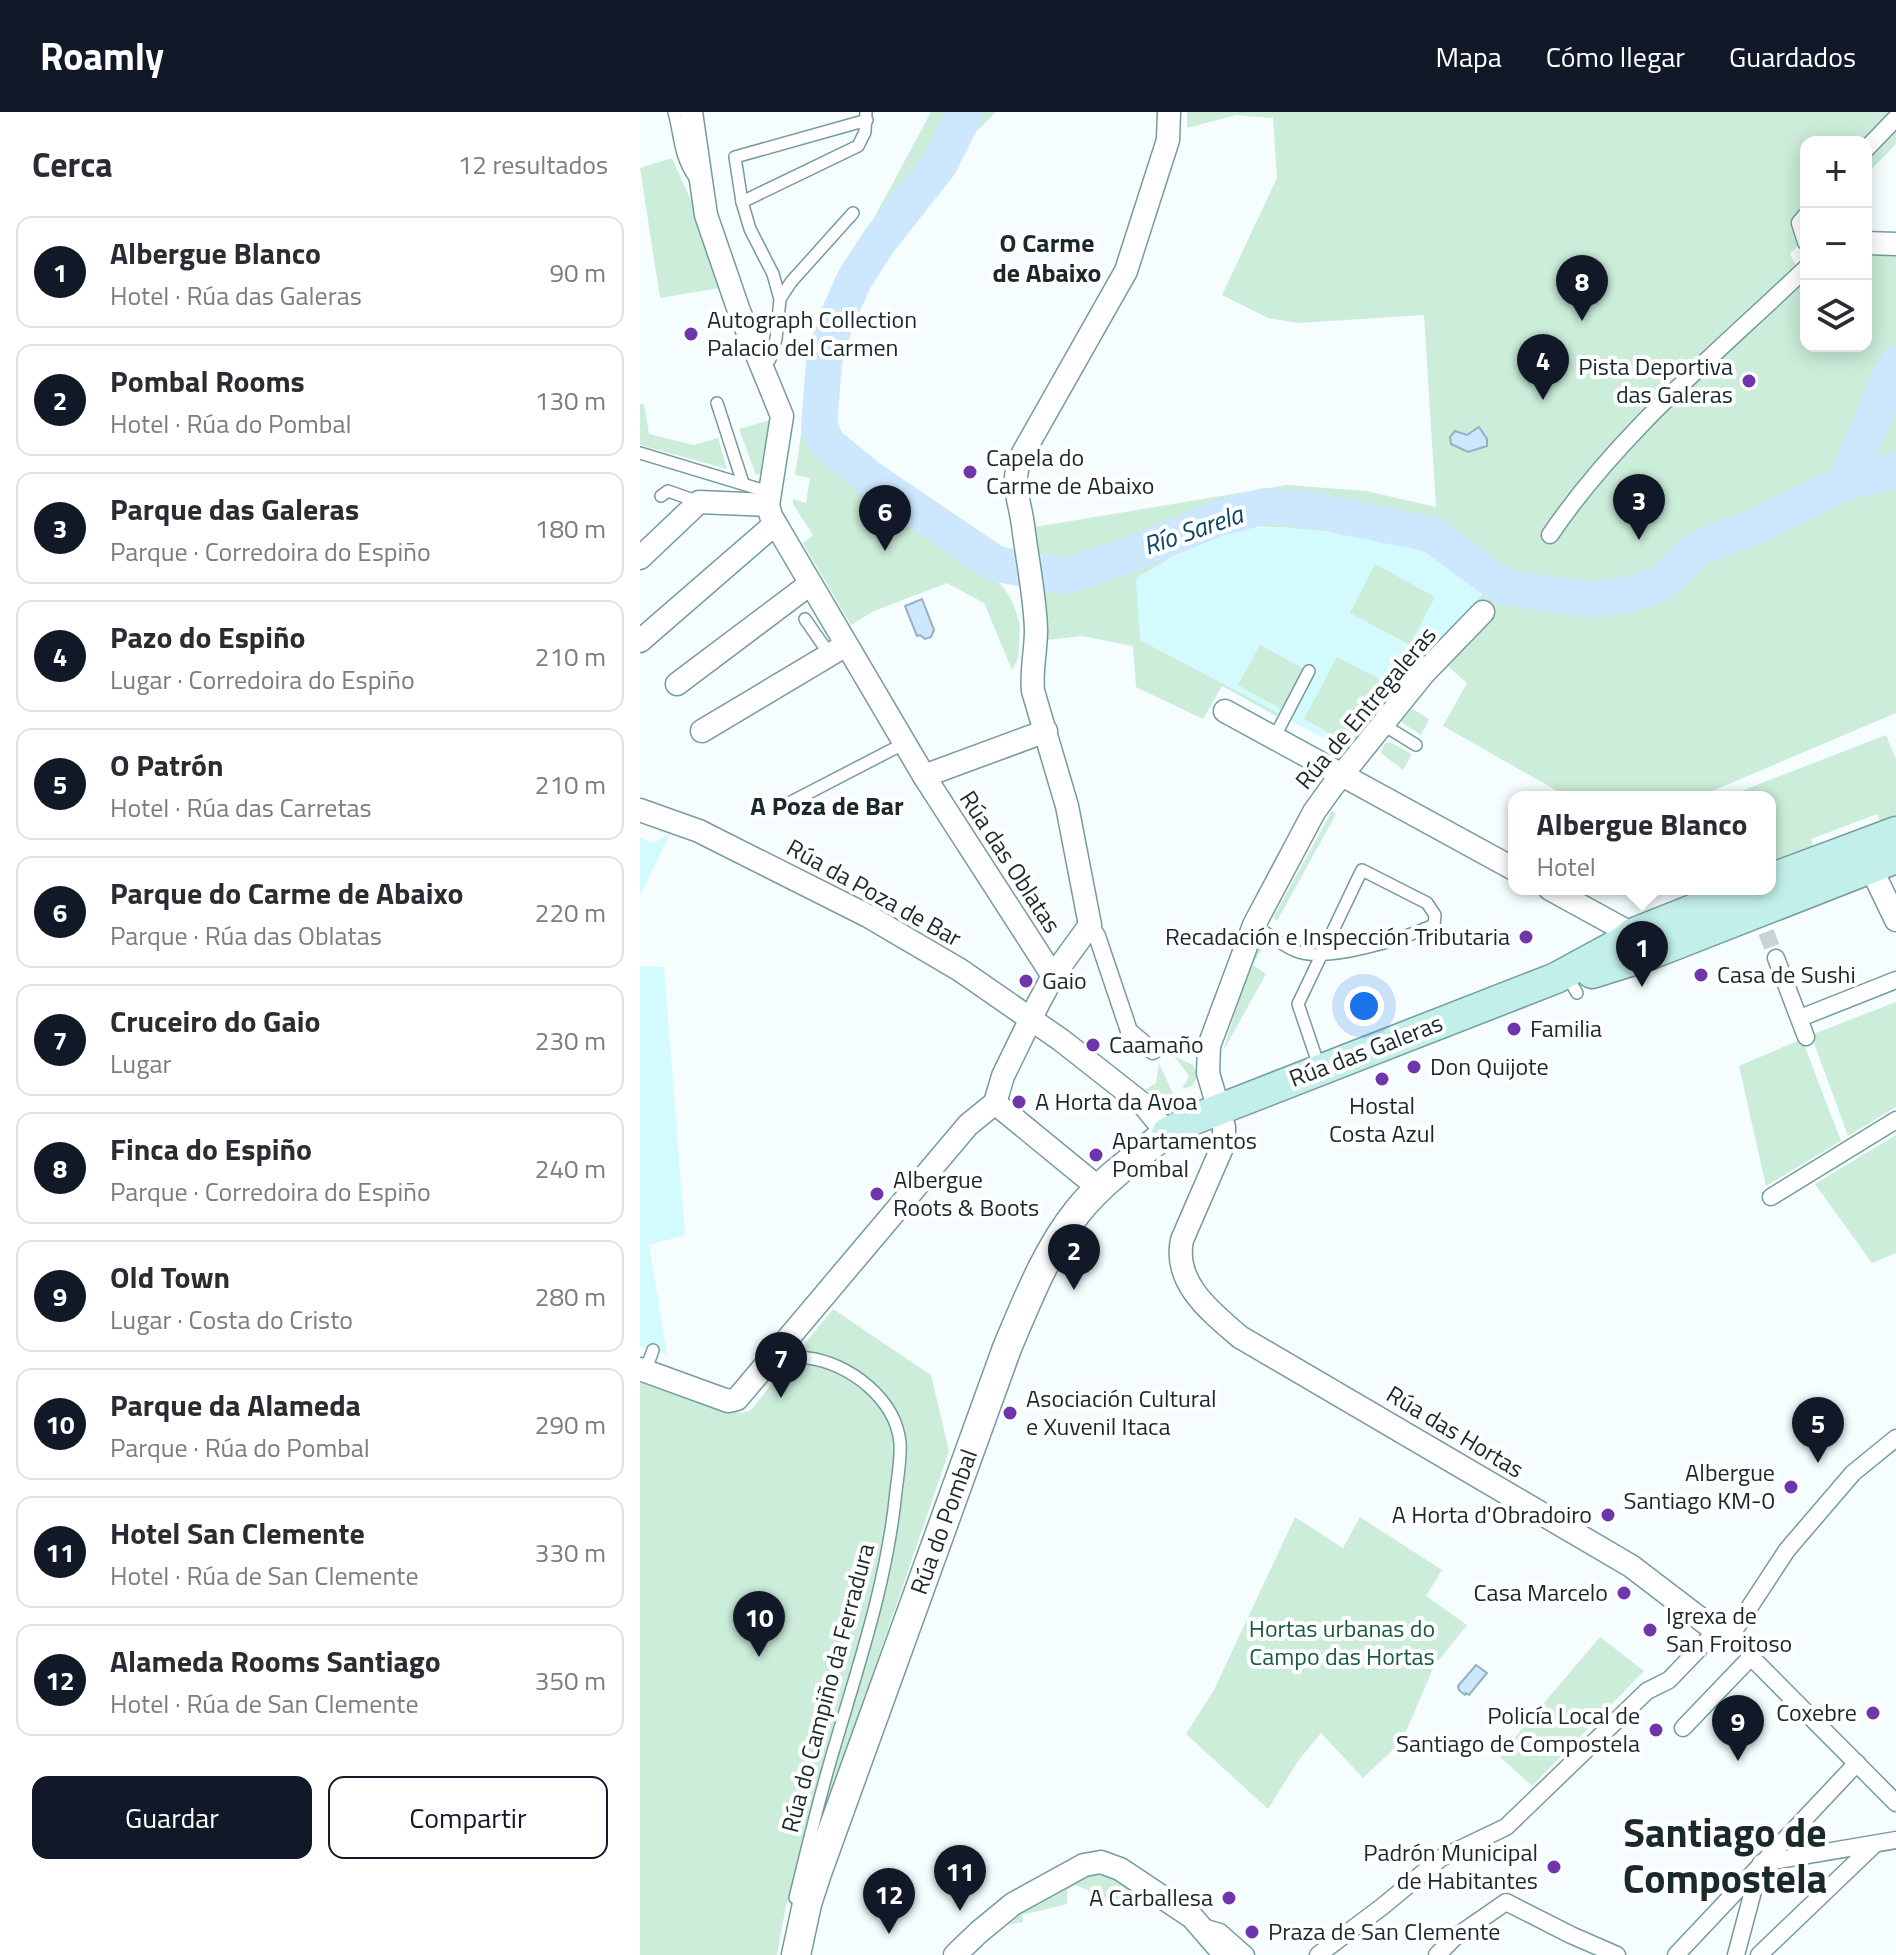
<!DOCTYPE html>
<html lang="es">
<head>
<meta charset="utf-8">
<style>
	body { margin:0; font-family:"Titillium Web",sans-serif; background:#f7f7f7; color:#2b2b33 }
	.controls { position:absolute; right:24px; top:24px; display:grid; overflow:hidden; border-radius:16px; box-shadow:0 4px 20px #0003 }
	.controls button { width:72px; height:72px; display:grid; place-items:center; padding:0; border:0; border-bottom:2px solid #e1e1e2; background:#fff; color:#2b2b33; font:40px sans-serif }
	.you { position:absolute; left:724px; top:894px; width:28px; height:28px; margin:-20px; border:6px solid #fff; border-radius:50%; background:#1a73e8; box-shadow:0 0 0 12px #1a73e833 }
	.badge { display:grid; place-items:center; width:52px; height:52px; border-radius:50%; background:#111827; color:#fff; font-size:26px; font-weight:700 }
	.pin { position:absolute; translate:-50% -66px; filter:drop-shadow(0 2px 4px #0008) }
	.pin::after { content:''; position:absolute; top:42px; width:28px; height:24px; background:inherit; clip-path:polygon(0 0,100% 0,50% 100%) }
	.popup { position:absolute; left:868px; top:679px; width:268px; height:104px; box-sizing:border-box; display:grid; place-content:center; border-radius:16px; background:#fff; filter:drop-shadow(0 2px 6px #0005); font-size:26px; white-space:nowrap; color:#7c7c81 }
	.popup b { font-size:30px; color:#2b2b33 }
	.popup::after { content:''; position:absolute; left:50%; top:100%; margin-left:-16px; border:16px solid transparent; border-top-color:#fff }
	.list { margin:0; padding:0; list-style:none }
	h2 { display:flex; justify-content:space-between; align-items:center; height:104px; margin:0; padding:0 32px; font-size:34px }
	h2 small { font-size:26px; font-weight:400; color:#7c7c81 }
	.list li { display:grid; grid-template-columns:52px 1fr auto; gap:24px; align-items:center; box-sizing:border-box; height:112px; margin:0 16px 16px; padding:0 16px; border:2px solid #e1e1e2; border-radius:16px }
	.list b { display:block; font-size:30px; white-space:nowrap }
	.list p { margin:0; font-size:26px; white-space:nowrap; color:#7c7c81 }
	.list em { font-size:26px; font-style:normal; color:#7c7c81 }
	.actions { display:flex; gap:16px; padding:24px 32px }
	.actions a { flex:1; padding:18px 0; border:2px solid #111827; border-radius:16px; text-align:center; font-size:28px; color:#111827 }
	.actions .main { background:#111827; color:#fff }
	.icon { flex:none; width:44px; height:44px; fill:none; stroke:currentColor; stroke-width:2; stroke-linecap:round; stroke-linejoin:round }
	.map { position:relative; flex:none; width:1256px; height:1843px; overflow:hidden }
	header { display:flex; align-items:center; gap:48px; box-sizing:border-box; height:112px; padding:0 40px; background:#111827; color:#fff }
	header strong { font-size:38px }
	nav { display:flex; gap:44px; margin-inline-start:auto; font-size:28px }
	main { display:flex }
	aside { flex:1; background:#fff }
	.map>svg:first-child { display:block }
	.built { fill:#d3fbfd }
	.green { fill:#cbedda }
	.water { fill:#cde8fe; stroke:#97afbe; stroke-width:2 }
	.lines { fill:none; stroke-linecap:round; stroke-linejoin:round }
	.river { stroke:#cde8fe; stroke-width:36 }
	.pedestrian-tunnel { stroke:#c9d3d4; stroke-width:16; stroke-dasharray:16 8; stroke-linecap:butt }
	.service-casing { stroke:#769b9e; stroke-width:14 }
	.pedestrian-casing { stroke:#769b9e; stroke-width:19 }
	.minor-casing { stroke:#769b9e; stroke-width:25 }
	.tertiary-casing { stroke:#769b9e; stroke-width:31 }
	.secondary-casing { stroke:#769b9e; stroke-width:33 }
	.service { stroke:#fff; stroke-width:11 }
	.pedestrian { stroke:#fff; stroke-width:16 }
	.minor { stroke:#fff; stroke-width:22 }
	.tertiary { stroke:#fff; stroke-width:28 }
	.secondary { stroke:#c2efe9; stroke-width:30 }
	.poi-dot { fill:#6f36ac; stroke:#fff; stroke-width:3 }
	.labels { text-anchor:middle; stroke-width:8; stroke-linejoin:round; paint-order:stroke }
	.poi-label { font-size:24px; fill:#1a292a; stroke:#fff; text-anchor:start }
	.street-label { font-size:24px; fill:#1a292a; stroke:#fff }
	.park-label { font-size:24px; fill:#195b3f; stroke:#fff }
	.neighbourhood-label { font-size:26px; font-weight:bold; fill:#1a292a; stroke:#fff }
	.water-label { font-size:26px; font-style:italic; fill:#0a4567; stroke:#fff }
	.town-label { font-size:40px; font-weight:bold; fill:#1a292a; stroke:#fff }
</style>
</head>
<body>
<header>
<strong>Roamly</strong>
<nav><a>Mapa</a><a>Cómo llegar</a><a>Guardados</a></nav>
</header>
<main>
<aside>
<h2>Cerca<small>12 resultados</small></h2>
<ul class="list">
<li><span class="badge">1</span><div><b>Albergue Blanco</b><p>Hotel · Rúa das Galeras</p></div><em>90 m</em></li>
<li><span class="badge">2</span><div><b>Pombal Rooms</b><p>Hotel · Rúa do Pombal</p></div><em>130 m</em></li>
<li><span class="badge">3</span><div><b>Parque das Galeras</b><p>Parque · Corredoira do Espiño</p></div><em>180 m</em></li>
<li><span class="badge">4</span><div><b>Pazo do Espiño</b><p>Lugar · Corredoira do Espiño</p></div><em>210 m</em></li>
<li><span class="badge">5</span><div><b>O Patrón</b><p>Hotel · Rúa das Carretas</p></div><em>210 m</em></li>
<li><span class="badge">6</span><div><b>Parque do Carme de Abaixo</b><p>Parque · Rúa das Oblatas</p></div><em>220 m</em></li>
<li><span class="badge">7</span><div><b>Cruceiro do Gaio</b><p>Lugar</p></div><em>230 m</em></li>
<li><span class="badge">8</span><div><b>Finca do Espiño</b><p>Parque · Corredoira do Espiño</p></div><em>240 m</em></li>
<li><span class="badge">9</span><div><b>Old Town</b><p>Lugar · Costa do Cristo</p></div><em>280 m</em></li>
<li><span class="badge">10</span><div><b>Parque da Alameda</b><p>Parque · Rúa do Pombal</p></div><em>290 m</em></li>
<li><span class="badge">11</span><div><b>Hotel San Clemente</b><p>Hotel · Rúa de San Clemente</p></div><em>330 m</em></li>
<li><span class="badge">12</span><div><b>Alameda Rooms Santiago</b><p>Hotel · Rúa de San Clemente</p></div><em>350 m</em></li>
</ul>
<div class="actions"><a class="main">Guardar</a><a>Compartir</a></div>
</aside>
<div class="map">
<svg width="1256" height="1843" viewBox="0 0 1256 1843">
	<rect width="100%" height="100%" fill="#f5fdfe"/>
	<!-- built -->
	<g class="built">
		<polygon points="654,415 778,433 803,441 827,456 847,479 789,538 706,638 500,528 495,465 590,416"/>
		<polygon points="28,723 29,724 0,783 0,726 13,731"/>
		<polygon points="0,854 24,855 45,1123 9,1133 27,1242 0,1234"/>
	</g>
	<!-- green -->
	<g class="green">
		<polygon points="291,0 356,0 250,105 234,106"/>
		<path d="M547 0H1256V32L1226 63V30H1166V125L1150 142 1157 156 1166 155V234H1226V140L1256 141V601L1058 685H928L803 614 827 571 789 538 846 479C834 464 823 452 806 443 777 428 618 407 588 417 560 427 523 451 496 466L500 528 638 601 636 604 582 574 563 607 496 575 493 534 442 524 406 528 389 416 647 373 726 379 796 395 784 203 658 211 628 206 582 183 637 66 633 6 596 3 547 16Z"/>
		<polygon points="32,46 75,142 85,175 20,186 0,56"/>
		<polygon points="0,292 4,292 9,322 54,333 78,326 87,357 0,333"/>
		<polygon points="134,307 126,361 116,363 99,317"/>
		<polygon points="163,311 174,311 180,340 205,361 334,447 364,476 373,491 380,513 378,547 372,558 344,491 307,471 234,499 211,513 163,431 173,423 153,392 153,387 166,391 170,366 155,363"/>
		<polygon points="735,452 795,485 770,533 710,501"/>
		<polygon points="620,533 664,557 641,597 598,573"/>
		<polygon points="697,545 741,568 707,631 664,607"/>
		<polygon points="771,596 789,607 781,623 761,610"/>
		<polygon points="1246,623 1256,647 1256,708 1242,713 1237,702 1171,727 1175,738 1130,757 1130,685 1086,685"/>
		<polygon points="750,630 772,642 763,658 741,641 744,632"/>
		<polygon points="692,699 696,702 637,809 633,806"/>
		<polygon points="624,825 627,827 613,853 626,862 583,939 610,852"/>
		<polygon points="1256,890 1256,995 1208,1024 1171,923"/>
		<polygon points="1162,927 1201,1029 1126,1074 1099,954"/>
		<polygon points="534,944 553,953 558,964 552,974 542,977 549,964"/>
		<polygon points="519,951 533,982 521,984 505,978 516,971"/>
		<polygon points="1256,1023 1256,1141 1232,1151 1175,1072"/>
		<polygon points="193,1197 291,1263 309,1339 168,1751 146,1793 137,1843 0,1843 0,1267 101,1301 110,1299"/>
		<polygon points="655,1405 703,1436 720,1405 802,1458 786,1484 827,1513 794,1554 762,1629 723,1666 681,1621 658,1649 628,1697 546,1622 574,1578"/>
		<polygon points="960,1525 1004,1559 892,1674 859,1644"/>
		<polygon points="460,1761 490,1775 495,1783 451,1793 448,1778 435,1773 427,1778 427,1792 382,1803 383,1810 357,1815 375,1802 450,1762"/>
	</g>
	<!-- water -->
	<g class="water">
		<polygon points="839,315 847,327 847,334 828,340 811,332 810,325 815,319 827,323"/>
		<polygon points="282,487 294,518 291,525 285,527 280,523 277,524 265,494"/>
		<polygon points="836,1553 847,1561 829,1583 826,1581 825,1583 819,1578 818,1574"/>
	</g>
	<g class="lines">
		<!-- river -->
		<g class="river">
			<polyline points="326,0 299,53 239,129 214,168 195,211 184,250 179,315 188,332 229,366 356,452 427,464 487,444 576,407 626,394 671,398 791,422 862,474 913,483 959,487 986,483 1021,472 1057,437 1117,414 1206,370 1256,252"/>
			<polyline points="1206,370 1256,358"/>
		</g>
		<!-- pedestrian-tunnel -->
		<polyline class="pedestrian-tunnel" points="1126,820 1136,846"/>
		<!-- service casing -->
		<g class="service-casing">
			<g id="service">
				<path d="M34 0C41 26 39 43 55 66"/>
				<polyline points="102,90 218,34 225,20 226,0"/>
				<polyline points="140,187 151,170 213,101"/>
				<polyline points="122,256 130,247 136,227 140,187 133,162 110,117 102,90 95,45 227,8"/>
				<polyline points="77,291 103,371"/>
				<polyline points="0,341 129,380"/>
				<polyline points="21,384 28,379 59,390"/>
				<polyline points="165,507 190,543"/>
				<polyline points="742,612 776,633"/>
				<polyline points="634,626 669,559"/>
				<polyline points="151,690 265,631"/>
				<path d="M614 813C627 821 641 833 656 839 686 852 765 826 794 813L795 803 787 791 722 758 718 766 658 892 680 957"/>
				<polyline points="926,862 937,881"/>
				<path d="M132 1250C144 1247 156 1244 168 1246 209 1251 256 1287 260 1331 261 1347 258 1363 256 1379 247 1473 216 1560 190 1650 177 1695 166 1741 155 1786"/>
				<polyline points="0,1257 9,1249 13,1238"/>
			</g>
		</g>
		<!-- pedestrian casing -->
		<g class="pedestrian-casing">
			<g id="pedestrian">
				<polyline points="1226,37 1256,6"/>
				<polyline points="1166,104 1160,111 1166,130"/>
				<path d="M910 423C979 321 1077 241 1166 156"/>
				<polyline points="450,813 457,824 489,919 513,939"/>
				<polyline points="1136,846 1166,925"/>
				<polyline points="1160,906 1256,868"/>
				<polyline points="1131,1085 1256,1008"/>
				<polyline points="1088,1528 1147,1438 1213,1361 1256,1326"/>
				<polyline points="1043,1616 1111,1545 1256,1691"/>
				<polyline points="1121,1751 1256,1728"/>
				<polyline points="563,1815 580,1820 606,1843"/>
				<polyline points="678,1843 743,1794 801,1746 866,1715 1007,1579 1029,1568 1076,1519"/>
				<polyline points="797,1843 814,1826 866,1790 931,1823 977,1843"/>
				<polyline points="1036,1843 1217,1651"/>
				<polyline points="1096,1843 1120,1753"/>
				<polyline points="1119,1843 1234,1733"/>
			</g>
		</g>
		<!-- minor casing -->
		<g class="minor-casing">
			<g id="minor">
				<polyline points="51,0 66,103 99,199 142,304 128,393 131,404 284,664 413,864"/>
				<polyline points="1226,131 1256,132"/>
				<polyline points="0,446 59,390 128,393"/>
				<path d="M843 500 784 561 692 675 674 700 614 813 569 934 568 961 584 1015V1031L542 1128C533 1171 571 1200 600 1225L991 1454 1088 1528"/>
				<polyline points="0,529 135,412"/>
				<polyline points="37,572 170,472"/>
				<polyline points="585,599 874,757"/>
				<polyline points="62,619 206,533"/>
				<polyline points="284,664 406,619"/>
				<polyline points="0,698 59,719 228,804 320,858 421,928 505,994 527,1021"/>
				<polyline points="1229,744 1231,756 1256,808"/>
				<polyline points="910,777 992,822"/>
				<polyline points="355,991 460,1077"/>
				<path d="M0 1257 88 1289 97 1287 328 1013 355 991 363 964 398 892 413 864 450 813 427 694 393 579C391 558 396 539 396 518 395 483 387 447 383 413 379 384 369 370 383 341L486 159 528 28 529 0"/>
				<polyline points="315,1843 339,1820 373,1792 444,1753 461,1750 480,1757 552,1805 585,1843"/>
			</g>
		</g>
		<!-- tertiary casing -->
		<g class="tertiary-casing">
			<path id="tertiary" d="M156 1843 167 1792 177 1761 367 1236C387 1189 406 1139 438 1099 462 1069 497 1044 527 1021"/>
		</g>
		<!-- secondary casing -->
		<g class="secondary-casing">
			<g id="secondary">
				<polyline points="1130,767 1256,720"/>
				<polyline points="952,861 1003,845 1256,746"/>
				<polyline points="527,1021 552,1008 916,866 984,829 992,822 1105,777"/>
			</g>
		</g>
		<!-- service -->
		<use href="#service" class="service"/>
		<!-- pedestrian -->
		<use href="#pedestrian" class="pedestrian"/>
		<!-- minor -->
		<use href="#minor" class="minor"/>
		<!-- tertiary -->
		<use href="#tertiary" class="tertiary"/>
		<!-- secondary -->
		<use href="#secondary" class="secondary"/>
	</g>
	<!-- markers -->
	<g class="poi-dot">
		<circle cx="51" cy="222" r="8"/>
		<circle cx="1109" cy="269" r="8"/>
		<circle cx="330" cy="360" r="8"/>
		<circle cx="886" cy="825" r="8"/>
		<circle cx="1061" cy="863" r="8"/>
		<circle cx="386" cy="869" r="8"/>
		<circle cx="874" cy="917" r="8"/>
		<circle cx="453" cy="933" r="8"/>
		<circle cx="774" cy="955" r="8"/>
		<circle cx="742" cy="967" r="8"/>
		<circle cx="379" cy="990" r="8"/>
		<circle cx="456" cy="1043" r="8"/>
		<circle cx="237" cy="1082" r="8"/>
		<circle cx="370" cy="1301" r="8"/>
		<circle cx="1151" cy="1375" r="8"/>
		<circle cx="968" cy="1403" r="8"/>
		<circle cx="984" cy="1481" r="8"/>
		<circle cx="1010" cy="1518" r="8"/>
		<circle cx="1233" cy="1601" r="8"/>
		<circle cx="1016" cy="1618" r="8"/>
		<circle cx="914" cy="1755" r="8"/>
		<circle cx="589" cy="1786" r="8"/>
		<circle cx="612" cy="1820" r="8"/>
	</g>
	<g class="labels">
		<!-- poi labels -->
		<g class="poi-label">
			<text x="67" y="216">Autograph Collection<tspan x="67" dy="28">Palacio del Carmen</tspan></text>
			<text x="1093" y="263" text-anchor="end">Pista Deportiva<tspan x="1093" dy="28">das Galeras</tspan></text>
			<text x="346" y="354">Capela do<tspan x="346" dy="28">Carme de Abaixo</tspan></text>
			<text x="870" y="833" text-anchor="end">Recadación e Inspección Tributaria</text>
			<text x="1077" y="871">Casa de Sushi</text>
			<text x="402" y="877">Gaio</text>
			<text x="890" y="925">Familia</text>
			<text x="469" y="941">Caamaño</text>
			<text x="790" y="963">Don Quijote</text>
			<text x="395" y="998">A Horta da Avoa</text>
			<text x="742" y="1002" text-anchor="middle">Hostal<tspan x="742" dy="28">Costa Azul</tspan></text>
			<text x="472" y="1037">Apartamentos<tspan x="472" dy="28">Pombal</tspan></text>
			<text x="253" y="1076">Albergue<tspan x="253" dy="28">Roots &amp; Boots</tspan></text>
			<text x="386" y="1295">Asociación Cultural<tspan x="386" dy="28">e Xuvenil Itaca</tspan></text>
			<text x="1135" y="1369" text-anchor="end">Albergue<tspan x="1135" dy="28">Santiago KM-0</tspan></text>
			<text x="952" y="1411" text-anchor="end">A Horta d'Obradoiro</text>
			<text x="968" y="1489" text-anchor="end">Casa Marcelo</text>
			<text x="1026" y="1512">Igrexa de<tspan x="1026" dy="28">San Froitoso</tspan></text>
			<text x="1217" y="1609" text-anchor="end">Coxebre</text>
			<text x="1000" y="1612" text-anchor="end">Policía Local de<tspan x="1000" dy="28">Santiago de Compostela</tspan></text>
			<text x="898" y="1749" text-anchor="end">Padrón Municipal<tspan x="898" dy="28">de Habitantes</tspan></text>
			<text x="573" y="1794" text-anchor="end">A Carballesa</text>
			<text x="628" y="1828">Praza de San Clemente</text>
		</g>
		<!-- street labels -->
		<g class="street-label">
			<text transform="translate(726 596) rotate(-50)" y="8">Rúa de Entregaleras</text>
			<text transform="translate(370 750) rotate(57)" y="8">Rúa das Oblatas</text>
			<text transform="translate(234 781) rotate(29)" y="8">Rúa da Poza de Bar</text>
			<text transform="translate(726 939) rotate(-21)" y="8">Rúa das Galeras</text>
			<text transform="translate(815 1320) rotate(31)" y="8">Rúa das Hortas</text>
			<text transform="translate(304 1410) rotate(-70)" y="8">Rúa do Pombal</text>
			<text transform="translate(188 1576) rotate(-75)" y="8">Rúa do Campiño da Ferradura</text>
		</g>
		<!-- park labels -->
		<g class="park-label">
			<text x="702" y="1525">Hortas urbanas do<tspan x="702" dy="28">Campo das Hortas</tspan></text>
		</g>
		<!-- neighbourhood labels -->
		<g class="neighbourhood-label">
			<text x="407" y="140">O Carme<tspan x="407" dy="30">de Abaixo</tspan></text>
			<text x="187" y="703">A Poza de Bar</text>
		</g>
		<!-- water labels -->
		<g class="water-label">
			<text transform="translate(553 418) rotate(-19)" y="9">Río Sarela</text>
		</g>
		<!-- town labels -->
		<g class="town-label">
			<text x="1085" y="1735">Santiago de<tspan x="1085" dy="46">Compostela</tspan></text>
		</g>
	</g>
</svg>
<div class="controls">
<button>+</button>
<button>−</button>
<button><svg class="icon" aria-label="layers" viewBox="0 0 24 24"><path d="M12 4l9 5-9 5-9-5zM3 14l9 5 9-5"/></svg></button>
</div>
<div class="you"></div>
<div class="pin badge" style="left:1002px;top:875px">1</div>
<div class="popup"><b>Albergue Blanco</b>Hotel</div>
<div class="pin badge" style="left:434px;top:1178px">2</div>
<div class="pin badge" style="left:999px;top:428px">3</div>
<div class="pin badge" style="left:903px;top:288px">4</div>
<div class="pin badge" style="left:1178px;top:1351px">5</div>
<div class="pin badge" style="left:245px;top:439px">6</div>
<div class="pin badge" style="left:141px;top:1286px">7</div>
<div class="pin badge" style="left:942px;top:209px">8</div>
<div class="pin badge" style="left:1098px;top:1649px">9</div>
<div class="pin badge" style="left:119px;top:1545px">10</div>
<div class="pin badge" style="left:320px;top:1799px">11</div>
<div class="pin badge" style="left:249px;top:1822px">12</div>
</div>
</main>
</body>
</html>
